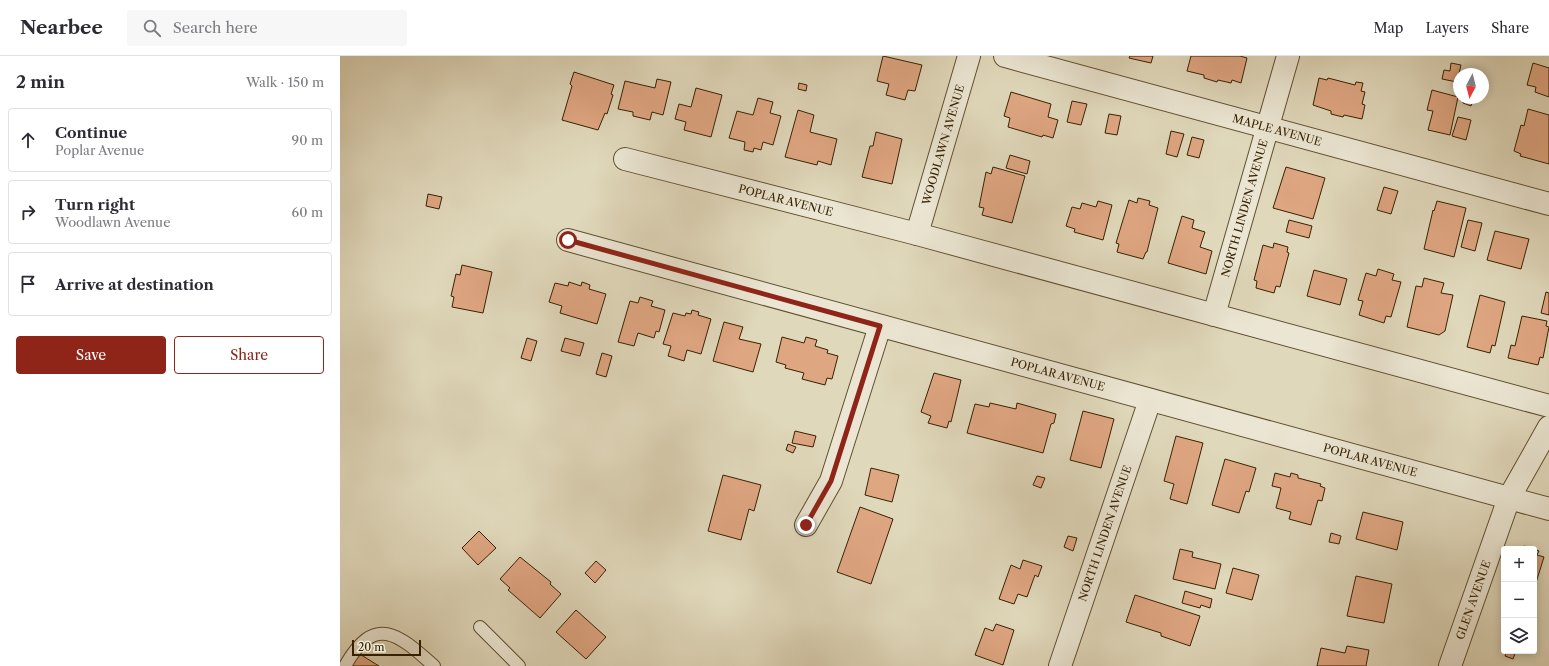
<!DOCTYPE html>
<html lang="en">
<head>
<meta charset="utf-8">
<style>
	body { margin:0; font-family:"Libre Caslon Text",serif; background:#f7f7f7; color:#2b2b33 }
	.controls { position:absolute; right:12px; bottom:12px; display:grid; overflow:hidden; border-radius:4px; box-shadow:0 2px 10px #0003 }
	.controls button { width:36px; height:36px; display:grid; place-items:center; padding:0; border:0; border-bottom:1px solid #e1e1e2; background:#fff; color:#2b2b33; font:20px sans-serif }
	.compass { position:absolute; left:1113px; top:12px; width:36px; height:36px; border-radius:50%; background:#fff; box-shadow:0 2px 10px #0003; rotate:187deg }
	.scale { position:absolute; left:12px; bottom:10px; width:69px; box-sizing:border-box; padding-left:4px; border:2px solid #372100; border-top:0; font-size:11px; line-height:14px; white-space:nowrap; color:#372100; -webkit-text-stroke:3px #ebe6d3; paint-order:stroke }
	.stop { position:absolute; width:12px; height:12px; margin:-9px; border:3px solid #8f2418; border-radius:50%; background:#fff }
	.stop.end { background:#8f2418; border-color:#fff; box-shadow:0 1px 4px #0008 }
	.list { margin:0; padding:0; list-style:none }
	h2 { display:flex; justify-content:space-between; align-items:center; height:52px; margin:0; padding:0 16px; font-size:17px }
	h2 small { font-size:13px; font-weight:400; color:#7c7c81 }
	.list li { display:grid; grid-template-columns:26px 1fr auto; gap:12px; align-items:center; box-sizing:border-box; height:64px; margin:0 8px 8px; padding:0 8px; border:1px solid #e1e1e2; border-radius:4px }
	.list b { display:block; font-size:15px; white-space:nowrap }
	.list p { margin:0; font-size:13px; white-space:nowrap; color:#7c7c81 }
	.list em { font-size:13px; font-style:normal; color:#7c7c81 }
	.actions { display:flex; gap:8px; padding:12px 16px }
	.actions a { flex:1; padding:9px 0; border:1px solid #8f2418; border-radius:4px; text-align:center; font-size:14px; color:#8f2418 }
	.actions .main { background:#8f2418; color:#fff }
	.icon { flex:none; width:22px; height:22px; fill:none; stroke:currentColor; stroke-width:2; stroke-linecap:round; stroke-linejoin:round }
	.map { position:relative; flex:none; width:1209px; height:610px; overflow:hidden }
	header { display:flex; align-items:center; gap:24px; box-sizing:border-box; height:56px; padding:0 20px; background:#fff; border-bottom:1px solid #e1e1e2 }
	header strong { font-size:19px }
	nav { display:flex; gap:22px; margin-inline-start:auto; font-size:14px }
	.search { width:280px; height:36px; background:#f7f7f7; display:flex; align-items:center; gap:10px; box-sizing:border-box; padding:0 14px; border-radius:4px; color:#7c7c81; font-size:15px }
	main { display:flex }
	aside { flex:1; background:#fff }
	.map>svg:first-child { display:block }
	.building { fill:#dfa682; stroke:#372100 }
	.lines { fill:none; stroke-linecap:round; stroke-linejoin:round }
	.service-casing { stroke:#614f2f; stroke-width:14 }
	.minor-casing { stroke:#614f2f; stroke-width:24 }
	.service { stroke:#ebe6d3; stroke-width:12 }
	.minor { stroke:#ebe6d3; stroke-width:22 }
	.route { stroke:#8f2418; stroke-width:5 }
	.labels { text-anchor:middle; stroke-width:3.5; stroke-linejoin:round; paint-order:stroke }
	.street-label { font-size:11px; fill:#372100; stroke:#ebe6d3 }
</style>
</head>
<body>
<header>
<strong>Nearbee</strong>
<div class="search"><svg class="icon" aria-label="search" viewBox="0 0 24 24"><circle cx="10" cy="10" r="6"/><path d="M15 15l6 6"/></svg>Search here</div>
<nav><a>Map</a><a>Layers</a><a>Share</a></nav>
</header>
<main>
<aside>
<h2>2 min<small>Walk · 150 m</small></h2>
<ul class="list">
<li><svg class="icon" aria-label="ahead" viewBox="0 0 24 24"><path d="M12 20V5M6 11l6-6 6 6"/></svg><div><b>Continue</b><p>Poplar Avenue</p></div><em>90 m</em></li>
<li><svg class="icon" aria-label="right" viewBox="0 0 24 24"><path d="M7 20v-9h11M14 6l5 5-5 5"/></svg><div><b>Turn right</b><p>Woodlawn Avenue</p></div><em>60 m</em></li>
<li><svg class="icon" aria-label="arrive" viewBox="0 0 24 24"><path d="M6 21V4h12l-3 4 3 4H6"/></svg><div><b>Arrive at destination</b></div></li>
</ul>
<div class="actions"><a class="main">Save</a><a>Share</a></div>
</aside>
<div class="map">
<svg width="1209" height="610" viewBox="0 0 1209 610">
	<rect width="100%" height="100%" fill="#e0d8bb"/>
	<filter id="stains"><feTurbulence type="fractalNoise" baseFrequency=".005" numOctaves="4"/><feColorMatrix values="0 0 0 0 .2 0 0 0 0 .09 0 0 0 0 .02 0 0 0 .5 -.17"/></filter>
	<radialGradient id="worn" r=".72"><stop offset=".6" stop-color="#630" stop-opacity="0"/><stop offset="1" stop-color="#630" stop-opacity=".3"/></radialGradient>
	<!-- building -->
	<g class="building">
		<polygon points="543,0 582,9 575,35 568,34 565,44 546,39 549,28 537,25"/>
		<polygon points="790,0 813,0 811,7 789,2"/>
		<polygon points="851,0 900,0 907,2 901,27 892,24 891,27 878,24 877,26 864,22 864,19 847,15"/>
		<polygon points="1111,7 1121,9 1117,26 1102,23 1104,14 1110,15"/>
		<polygon points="1193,7 1209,12 1209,41 1195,36 1196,31 1187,29"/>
		<polygon points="234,16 274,29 271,38 273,39 267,58 265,57 258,74 222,64 232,30 230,28"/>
		<polygon points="979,22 987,24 988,22 1015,29 1016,26 1023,27 1021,35 1025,36 1022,48 1025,49 1022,63 1004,59 1003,61 991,58 991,55 973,49"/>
		<polygon points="317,23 331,26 323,59 312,56 310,64 293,60 293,56 278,53 285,25 315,32"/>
		<polygon points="459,27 467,29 466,35 458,33"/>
		<polygon points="356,32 382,39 371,81 344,74 346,66 335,63 339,48 351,51"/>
		<polygon points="1092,34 1118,41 1110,79 1088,74 1093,55 1087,54"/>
		<polygon points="671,36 711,48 708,61 718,64 713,82 703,79 702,81 668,71 670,62 664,60"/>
		<polygon points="418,42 433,46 430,57 441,60 433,89 423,86 421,94 414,92 413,96 404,94 405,86 389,82 397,55 413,59"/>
		<polygon points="1124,42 1134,42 1131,50 1123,47"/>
		<polygon points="732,45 747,48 741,69 727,66"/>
		<polygon points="1188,53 1209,59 1209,108 1180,100 1181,98 1174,95 1181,69 1184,70"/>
		<polygon points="458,54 474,59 470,76 497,83 491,109 478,105 477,109 445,101"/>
		<polygon points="769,58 781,60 777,79 765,77"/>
		<polygon points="1118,61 1131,64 1126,84 1112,80"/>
		<polygon points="831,75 844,78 837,101 826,98"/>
		<polygon points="536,76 562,83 552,128 522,121 530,90 533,90"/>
		<polygon points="852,81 864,84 859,102 847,99"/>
		<polygon points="670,99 690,105 687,118 666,112"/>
		<polygon points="653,111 685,120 672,167 642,159 644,152 639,151 646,116 651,118"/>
		<polygon points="946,111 985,122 973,163 933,152"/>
		<polygon points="1044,131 1058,135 1051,158 1037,154"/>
		<polygon points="88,138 102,141 99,153 86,150"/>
		<polygon points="798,142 810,145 809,149 818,152 807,196 806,196 803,203 777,196 779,188 776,187 789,144 797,147"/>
		<polygon points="758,145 772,149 763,184 734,176 735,173 726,170 732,151 740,153 742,147 756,151"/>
		<polygon points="1097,145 1126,152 1114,201 1084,193 1093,154 1094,155"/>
		<polygon points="842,160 854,164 852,172 865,176 860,191 872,195 866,218 828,207"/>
		<polygon points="949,164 972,170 969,182 946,176"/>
		<polygon points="1128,164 1142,167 1135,195 1121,191"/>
		<polygon points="1155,175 1189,183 1181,213 1147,204"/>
		<polygon points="934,187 948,191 947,196 949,197 940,231 936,230 934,237 916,232 917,225 914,224 923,189 933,192"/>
		<polygon points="122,209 152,216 143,257 112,251 114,241 111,240 116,218 120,219"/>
		<polygon points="1038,213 1054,218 1052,224 1061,226 1051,261 1046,260 1044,267 1019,259 1023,245 1018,244 1026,217 1036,220"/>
		<polygon points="974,214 1007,223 1000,249 967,240"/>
		<polygon points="1084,222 1104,227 1101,237 1113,239 1105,275 1099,279 1067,271 1076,230 1082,231"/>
		<polygon points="229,226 241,230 242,226 245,227 250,229 249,233 266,238 257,268 220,257 222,250 209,246 215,227 228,230"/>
		<polygon points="1206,236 1209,237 1209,259 1201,257"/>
		<polygon points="1140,239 1165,246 1155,290 1152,289 1150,297 1127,291"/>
		<polygon points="300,241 313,245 311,250 325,254 319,276 316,275 314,282 298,277 294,290 278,286 290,245 298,247"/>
		<polygon points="352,254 359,256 358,259 371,263 361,298 347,294 344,305 328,300 331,290 323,288 333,257 345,260 346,257 351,258"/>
		<polygon points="1182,260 1207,265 1206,270 1209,271 1203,302 1200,301 1198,309 1168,302 1171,289 1175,290"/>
		<polygon points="384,266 403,271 399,283 421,288 413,316 373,305"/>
		<polygon points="442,281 464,287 466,281 477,284 475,290 488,294 487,297 498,300 492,323 487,322 485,329 462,323 464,317 445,312 446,309 436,306"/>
		<polygon points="187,282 197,285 191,305 181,302"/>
		<polygon points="225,282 244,287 240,300 221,295"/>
		<polygon points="262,297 272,300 266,321 256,318"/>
		<polygon points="594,317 621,324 611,366 609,365 607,372 588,367 591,360 581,356"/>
		<polygon points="650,347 676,353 677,347 716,358 714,367 711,368 703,397 627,377 635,348 649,351"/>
		<polygon points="743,355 774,363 761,412 730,404"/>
		<polygon points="455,375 476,380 473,391 452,387"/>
		<polygon points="836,380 863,387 847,448 830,443 834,428 824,425"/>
		<polygon points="448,388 456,391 453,397 446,394"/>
		<polygon points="885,403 916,412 909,436 906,435 899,457 872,449"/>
		<polygon points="531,412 559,419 552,446 525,439"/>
		<polygon points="935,417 950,421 951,417 958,419 958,422 981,428 980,430 985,432 982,445 978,444 971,469 949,463 951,456 936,452 941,432 932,430"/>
		<polygon points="383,419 421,429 414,455 409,453 401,484 368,475"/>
		<polygon points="697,420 705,422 701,432 693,429"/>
		<polygon points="520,451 553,463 531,528 497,516"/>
		<polygon points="1023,456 1063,466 1057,494 1016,483"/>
		<polygon points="139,475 156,492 138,509 122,492"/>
		<polygon points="991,477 1001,480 999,488 989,486"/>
		<polygon points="728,480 737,482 733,495 724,491"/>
		<polygon points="1184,490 1194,493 1183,493"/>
		<polygon points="840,493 853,496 852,501 881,508 875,533 833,523"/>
		<polygon points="1194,493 1199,495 1197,499 1204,501 1194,533"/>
		<polygon points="180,501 211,526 210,528 221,538 200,562 168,534 170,532 160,523"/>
		<polygon points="683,504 702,510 698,521 695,519 687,541 678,538 674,548 659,543 671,509 680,513"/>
		<polygon points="256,505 266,514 255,527 245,517"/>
		<polygon points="893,512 919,519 912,544 886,537"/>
		<polygon points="1016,520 1052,528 1044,567 1007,560"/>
		<polygon points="845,535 872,543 870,552 861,549 860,552 842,547"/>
		<polygon points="795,539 860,560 850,590 821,580 821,577 786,566"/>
		<polygon points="236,554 266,581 246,603 216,576"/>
		<polygon points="656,568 674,574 663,609 635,599 645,572 653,575"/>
		<polygon points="1007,590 1029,594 1026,610 977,610 981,592 1005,597"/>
		<polygon points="1167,595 1176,595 1173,603 1165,600"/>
		<polygon points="18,597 39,610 11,610"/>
	</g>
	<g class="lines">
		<!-- service casing -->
		<g class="service-casing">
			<g id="service">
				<polyline points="140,571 179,610"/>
				<path d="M5 610C35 557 58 578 94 610"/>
			</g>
		</g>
		<!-- minor casing -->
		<g class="minor-casing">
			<g id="minor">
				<path id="s1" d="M665 0 1209 148"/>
				<path id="s2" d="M285 103 577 178 1209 350"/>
				<path id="s3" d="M577 178 629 0"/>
				<path id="s4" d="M228 184 1209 453"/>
				<path id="s5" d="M874 259 948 0"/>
				<polyline points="466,469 491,425 540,270"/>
				<path id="s6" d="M720 610 810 344"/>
				<path id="s7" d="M1110 610 1169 442 1209 371"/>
			</g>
		</g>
		<!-- service -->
		<use href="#service" class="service"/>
		<!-- minor -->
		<use href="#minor" class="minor"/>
	</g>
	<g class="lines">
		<!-- route -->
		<polyline class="route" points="228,184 540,270 491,425 466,469"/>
	</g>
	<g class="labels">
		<!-- street labels -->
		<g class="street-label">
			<text dy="4" stroke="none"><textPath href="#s1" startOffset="282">MAPLE AVENUE</textPath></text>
			<text dy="4" stroke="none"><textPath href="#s3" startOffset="93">WOODLAWN AVENUE</textPath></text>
			<text dy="4" stroke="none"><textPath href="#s2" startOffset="166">POPLAR AVENUE</textPath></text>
			<text dy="4" stroke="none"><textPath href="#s5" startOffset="111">NORTH LINDEN AVENUE</textPath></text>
			<text dy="4" stroke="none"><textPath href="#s4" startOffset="508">POPLAR AVENUE</textPath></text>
			<text dy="4" stroke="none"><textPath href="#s4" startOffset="832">POPLAR AVENUE</textPath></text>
			<text dy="4" stroke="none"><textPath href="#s6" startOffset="140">NORTH LINDEN AVENUE</textPath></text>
			<text dy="4" stroke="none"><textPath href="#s7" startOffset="70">GLEN AVENUE</textPath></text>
		</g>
	</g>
	<rect width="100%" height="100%" filter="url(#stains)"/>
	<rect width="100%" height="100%" fill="url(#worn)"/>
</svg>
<div class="controls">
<button>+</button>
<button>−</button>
<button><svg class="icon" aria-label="layers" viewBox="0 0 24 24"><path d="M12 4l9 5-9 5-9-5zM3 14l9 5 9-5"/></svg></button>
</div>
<svg class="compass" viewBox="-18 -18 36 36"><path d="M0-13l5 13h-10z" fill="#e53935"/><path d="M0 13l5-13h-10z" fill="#7c7c81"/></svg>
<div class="scale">20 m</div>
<div class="stop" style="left:228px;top:184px"></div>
<div class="stop end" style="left:466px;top:469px"></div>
</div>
</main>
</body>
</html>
